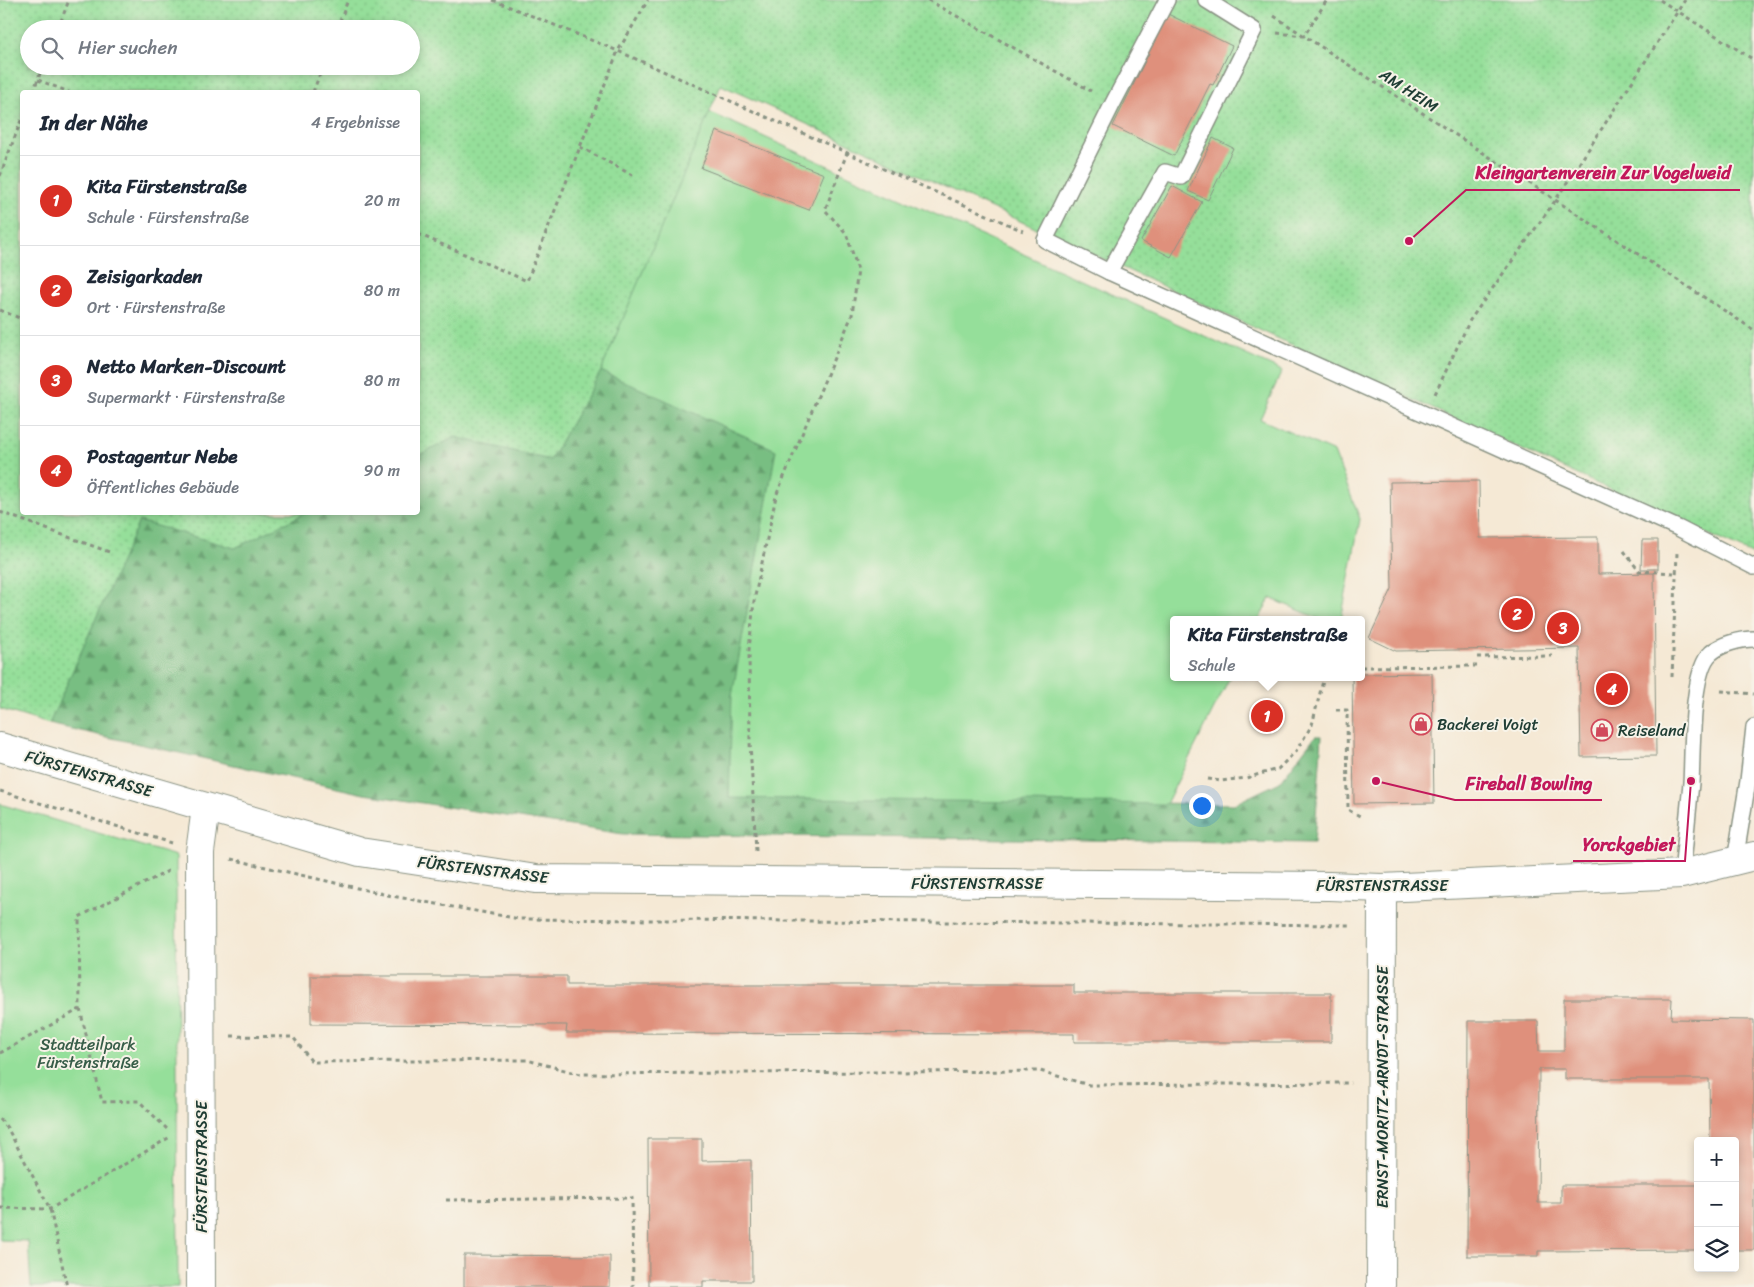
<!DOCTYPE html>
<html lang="de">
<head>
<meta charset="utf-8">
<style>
	body { margin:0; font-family:Sriracha,sans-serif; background:#f6f6f7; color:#1f2937 }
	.controls { position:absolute; right:15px; bottom:15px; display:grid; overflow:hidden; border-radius:5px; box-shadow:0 2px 8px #0003 }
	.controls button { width:45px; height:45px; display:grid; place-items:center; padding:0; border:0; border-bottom:1px solid #e0e1e3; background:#fff; color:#1f2937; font:25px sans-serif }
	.you { position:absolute; left:1201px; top:805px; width:18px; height:18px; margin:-12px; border:4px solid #fff; border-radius:50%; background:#1a73e8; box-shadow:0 0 0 8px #1a73e833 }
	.badge { display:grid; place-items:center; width:32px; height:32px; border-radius:50%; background:#d93025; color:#fff; font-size:16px; font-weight:700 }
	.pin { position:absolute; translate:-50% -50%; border:2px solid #fff; box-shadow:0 1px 5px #0006 }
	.popup { position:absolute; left:1170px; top:616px; width:195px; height:65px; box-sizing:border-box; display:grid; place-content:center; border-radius:5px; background:#fff; filter:drop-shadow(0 1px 4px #0005); font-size:16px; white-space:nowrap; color:#747a83 }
	.popup b { font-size:19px; color:#1f2937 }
	.popup::after { content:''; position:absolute; left:50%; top:100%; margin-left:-10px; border:10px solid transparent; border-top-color:#fff }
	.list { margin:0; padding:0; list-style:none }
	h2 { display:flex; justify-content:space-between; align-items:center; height:65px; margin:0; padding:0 20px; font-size:21px }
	h2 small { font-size:16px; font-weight:400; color:#747a83 }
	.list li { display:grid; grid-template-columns:32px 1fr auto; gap:15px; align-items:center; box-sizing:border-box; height:90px; padding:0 20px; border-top:1px solid #e0e1e3 }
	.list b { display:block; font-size:19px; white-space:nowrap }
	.list p { margin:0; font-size:16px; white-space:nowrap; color:#747a83 }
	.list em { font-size:16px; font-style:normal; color:#747a83 }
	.icon { flex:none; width:28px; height:28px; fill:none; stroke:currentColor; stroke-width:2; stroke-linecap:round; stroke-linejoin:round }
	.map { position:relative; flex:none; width:1754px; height:1287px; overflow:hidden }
	.search { position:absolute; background:#fff; box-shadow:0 2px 8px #0003; left:20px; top:20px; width:400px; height:55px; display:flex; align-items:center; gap:12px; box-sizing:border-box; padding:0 18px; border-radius:28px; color:#747a83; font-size:19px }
	.panel { position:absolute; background:#fff; box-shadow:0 2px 8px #0003; left:20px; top:90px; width:400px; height:425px; border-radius:5px }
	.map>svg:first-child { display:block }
	.forest { fill:url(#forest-firs); stroke:#4c7e5b }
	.park { fill:#95df9a; stroke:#5a8e67 }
	.garden { fill:url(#garden-dots); stroke:#5a8e67; fill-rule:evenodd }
	.building { fill:#df907c }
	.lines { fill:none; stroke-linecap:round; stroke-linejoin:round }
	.service-casing { stroke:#8a9384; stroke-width:18 }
	.minor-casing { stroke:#8a9384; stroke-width:30 }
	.path { stroke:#8a9384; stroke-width:3; stroke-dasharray:4 4; stroke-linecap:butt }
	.service { stroke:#fff; stroke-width:15 }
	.minor { stroke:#fff; stroke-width:28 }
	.labels { text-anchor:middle; stroke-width:4; stroke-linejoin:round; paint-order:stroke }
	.street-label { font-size:16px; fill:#1f3d34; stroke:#f7f3e8 }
	.poi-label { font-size:16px; fill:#1f3d34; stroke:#f7f3e8; text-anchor:start }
	.park-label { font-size:16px; fill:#375d48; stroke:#f7f3e8 }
	.leader { fill:none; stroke:#c2185b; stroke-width:2 }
	.callout-dot { fill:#c2185b; stroke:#f7f3e8; stroke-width:2 }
	.callout-label { font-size:18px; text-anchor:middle; font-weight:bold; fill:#c2185b; stroke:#f7f3e8; stroke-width:4; stroke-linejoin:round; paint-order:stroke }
</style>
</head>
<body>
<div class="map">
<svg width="1754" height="1287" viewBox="0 0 1754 1287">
	<defs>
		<pattern id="forest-firs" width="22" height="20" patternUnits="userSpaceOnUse" patternTransform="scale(1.25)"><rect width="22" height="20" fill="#78be82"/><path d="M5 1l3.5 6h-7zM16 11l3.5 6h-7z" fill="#629c6b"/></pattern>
		<pattern id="garden-dots" width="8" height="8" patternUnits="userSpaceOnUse" patternTransform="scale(1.25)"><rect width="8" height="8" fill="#95df9a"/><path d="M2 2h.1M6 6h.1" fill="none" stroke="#80c085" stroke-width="1.8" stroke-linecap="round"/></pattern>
	</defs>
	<rect width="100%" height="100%" fill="#f7f3e8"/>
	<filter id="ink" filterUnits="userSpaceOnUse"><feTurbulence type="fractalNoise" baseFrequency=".02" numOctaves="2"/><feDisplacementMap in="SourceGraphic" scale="10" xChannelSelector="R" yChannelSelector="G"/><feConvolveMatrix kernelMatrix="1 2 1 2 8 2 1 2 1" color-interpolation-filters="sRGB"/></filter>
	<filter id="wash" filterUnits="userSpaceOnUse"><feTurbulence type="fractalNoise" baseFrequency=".0096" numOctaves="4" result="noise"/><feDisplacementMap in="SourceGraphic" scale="20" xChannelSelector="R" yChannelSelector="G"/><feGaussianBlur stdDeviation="1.12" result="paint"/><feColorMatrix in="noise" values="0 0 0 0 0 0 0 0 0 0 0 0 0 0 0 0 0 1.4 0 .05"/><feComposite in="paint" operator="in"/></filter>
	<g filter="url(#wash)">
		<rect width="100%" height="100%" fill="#f5e9d5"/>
		<!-- forest -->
		<polygon class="forest" points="601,371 776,450 732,696 729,798 1234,804 1280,782 1315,736 1322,736 1314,843 623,834 364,794 49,724 139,521 235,548 305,513 418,512 418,456 455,437 550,460"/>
		<!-- park -->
		<g class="park">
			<polygon points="709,112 1282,371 1260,419 1334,452 1360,519 1341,620 1322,620 1270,598 1259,620 1173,620 1173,677 1230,677 1166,804 729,798 732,696 776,450 601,371"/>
			<polygon points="0,804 176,856 178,1287 31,1287 28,1241 0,1240"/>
		</g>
		<!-- garden -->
		<path class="garden" d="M0 0H1754V555L721 85 601 371 550 460 455 437 418 456V92H22V512L305 513 235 548 139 521 49 724 0 709ZM29 29H411V66H29Z"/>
		<g id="blocks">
			<!-- building -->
			<g class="building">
				<polygon points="1164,12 1232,46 1213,85 1210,84 1174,156 1113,126 1149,53 1144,51"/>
				<polygon points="716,131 824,174 809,210 701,168"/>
				<polygon points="1213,138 1233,148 1208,200 1188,191"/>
				<polygon points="1172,186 1202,202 1171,257 1141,241"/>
				<polygon points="1479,481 1480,538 1598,537 1598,574 1654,573 1656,756 1581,757 1579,648 1396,651 1369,638 1392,589 1390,482"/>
				<polygon points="1642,540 1658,540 1658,569 1641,569"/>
				<polygon points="1432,673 1434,803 1354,804 1352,677 1361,677 1361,674"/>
				<polygon points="311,976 567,976 567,985 1074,985 1074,993 1331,993 1331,1042 1074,1042 1074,1034 566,1033 567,1025 311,1024"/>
				<polygon points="1564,999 1672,999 1671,1019 1754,1020 1754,1250 1735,1250 1735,1141 1710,1141 1709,1079 1565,1079 1565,1069 1539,1069 1538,1203 1561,1203 1561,1185 1698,1185 1698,1250 1538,1251 1538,1256 1467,1256 1468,1021 1538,1021 1539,1051 1564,1051"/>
				<polygon points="648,1139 702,1139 702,1161 751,1160 752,1281 703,1281 703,1287 649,1287"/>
				<polygon points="464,1255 610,1256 610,1287 464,1287"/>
			</g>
		</g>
	</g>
	<g filter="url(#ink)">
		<use href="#blocks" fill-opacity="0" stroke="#8a9384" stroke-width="1"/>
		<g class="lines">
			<!-- service casing -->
			<g class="service-casing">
				<g id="service">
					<polyline points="1167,0 1112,105 1045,240 1109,272 1678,528 1754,567"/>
					<polyline points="1109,272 1165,172 1181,177 1254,30 1206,0"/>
					<polyline points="1735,861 1748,781 1754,727"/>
					<path d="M1682 874C1685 844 1688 813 1691 783 1693 755 1690 671 1711 653 1721 644 1741 639 1754 639"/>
				</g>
			</g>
			<!-- minor casing -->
			<g class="minor-casing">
				<g id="minor">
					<polyline points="0,747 360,852 536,879 1329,886 1382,888 1682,874 1754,856"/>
					<polyline points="201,1287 200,852 206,808"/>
					<polyline points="1381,1287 1382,888"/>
				</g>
			</g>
			<!-- path -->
			<g class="path">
				<polyline points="493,0 618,51 1023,231"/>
				<polyline points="928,0 1091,91"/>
				<polyline points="1660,0 1754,60"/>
				<polyline points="1274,16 1754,330"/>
				<polyline points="58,29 69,0"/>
				<polyline points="337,29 348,0"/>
				<polyline points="1277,33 1304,36 1327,0"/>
				<polyline points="38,80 69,92"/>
				<polyline points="33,92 43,66"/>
				<polyline points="313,92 323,66"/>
				<polyline points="580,147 634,176"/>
				<polyline points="0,176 22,118"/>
				<polyline points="418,234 527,281 618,51 648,0"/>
				<polyline points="0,310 22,319"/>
				<polyline points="1435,394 1470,320 1555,201 1685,0"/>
				<polyline points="0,512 112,553"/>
				<polyline points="1624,551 1639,571 1676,573"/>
				<polyline points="1477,657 1552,656"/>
				<polyline points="1361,667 1477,666"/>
				<polyline points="1672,677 1677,553"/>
				<polyline points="1721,691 1754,694"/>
				<polyline points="1336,710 1347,710 1348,810 1360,816"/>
				<polyline points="1207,779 1221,781 1246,778 1278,769 1296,751 1312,725 1324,677"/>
				<polyline points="0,791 172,843"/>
				<polyline points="756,851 750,743 749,650 754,601 776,496 852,315 858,270 846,233 825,210 847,153"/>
				<polyline points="231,859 392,896 520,919 1351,925"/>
				<polyline points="80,1009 102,1102 139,1101 169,1131"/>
				<polyline points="231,1036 293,1037 312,1062 527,1060 580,1074 1040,1071 1089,1085 1351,1083"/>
				<polyline points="0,1053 80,1009 79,917 170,870"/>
				<polyline points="0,1119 8,1129 50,1209 67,1287"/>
				<polyline points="446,1200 632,1198 633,1287"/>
				<polyline points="0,1208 50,1209 170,1137"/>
			</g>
			<!-- service -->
			<use href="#service" class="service"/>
			<!-- minor -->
			<use href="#minor" class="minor"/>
		</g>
	</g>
	<!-- icons -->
	<defs>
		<g id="shop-ring" transform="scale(1.125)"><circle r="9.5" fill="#f7f3e8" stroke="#d1495b" stroke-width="1.5"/><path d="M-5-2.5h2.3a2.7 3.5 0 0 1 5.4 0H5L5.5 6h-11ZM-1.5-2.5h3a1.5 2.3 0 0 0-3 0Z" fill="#d1495b"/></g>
	</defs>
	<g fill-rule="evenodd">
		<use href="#shop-ring" x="1421" y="724"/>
		<use href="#shop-ring" x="1602" y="730"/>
	</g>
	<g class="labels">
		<!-- street labels -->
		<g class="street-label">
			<text transform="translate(1409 90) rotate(33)" y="6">AM HEIM</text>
			<text transform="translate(89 773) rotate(16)" y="6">FÜRSTENSTRASSE</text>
			<text transform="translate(483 869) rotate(7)" y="6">FÜRSTENSTRASSE</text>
			<text x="977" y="889">FÜRSTENSTRASSE</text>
			<text x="1382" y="891">FÜRSTENSTRASSE</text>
			<text transform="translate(1382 1087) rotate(-90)" y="6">ERNST-MORITZ-ARNDT-STRASSE</text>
			<text transform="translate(201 1167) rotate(-90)" y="6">FÜRSTENSTRASSE</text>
		</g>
		<!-- poi labels -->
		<g class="poi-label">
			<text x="1437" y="730">Backerei Voigt</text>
			<text x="1618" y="736">Reiseland</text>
		</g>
		<!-- park labels -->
		<g class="park-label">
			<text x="88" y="1050">Stadtteilpark<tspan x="88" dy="18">Fürstenstraße</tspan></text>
		</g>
	</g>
	<!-- callouts -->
	<path class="leader" d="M1409 241L1466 190H1740M1376 781L1455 800H1602M1691 781L1685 861H1573"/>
	<g class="callout-dot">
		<circle cx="1409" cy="241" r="5"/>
		<circle cx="1376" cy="781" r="5"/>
		<circle cx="1691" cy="781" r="5"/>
	</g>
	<g class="callout-label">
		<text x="1603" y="179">Kleingartenverein Zur Vogelweid</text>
		<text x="1529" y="790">Fireball Bowling</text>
		<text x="1629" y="851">Yorckgebiet</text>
	</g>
</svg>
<div class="controls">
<button>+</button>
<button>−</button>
<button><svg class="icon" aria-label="layers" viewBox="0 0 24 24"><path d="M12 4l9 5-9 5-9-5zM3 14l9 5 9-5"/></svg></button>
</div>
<div class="you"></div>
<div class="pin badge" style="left:1267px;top:716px">1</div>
<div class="popup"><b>Kita Fürstenstraße</b>Schule</div>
<div class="pin badge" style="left:1517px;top:614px">2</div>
<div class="pin badge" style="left:1563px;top:628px">3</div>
<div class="pin badge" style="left:1612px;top:689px">4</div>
<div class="search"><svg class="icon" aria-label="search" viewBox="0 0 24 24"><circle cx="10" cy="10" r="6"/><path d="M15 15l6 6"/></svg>Hier suchen</div>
<section class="panel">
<h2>In der Nähe<small>4 Ergebnisse</small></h2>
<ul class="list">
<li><span class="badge">1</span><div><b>Kita Fürstenstraße</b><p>Schule · Fürstenstraße</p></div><em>20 m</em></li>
<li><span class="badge">2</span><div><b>Zeisigarkaden</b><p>Ort · Fürstenstraße</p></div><em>80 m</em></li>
<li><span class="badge">3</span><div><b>Netto Marken-Discount</b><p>Supermarkt · Fürstenstraße</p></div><em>80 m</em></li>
<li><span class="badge">4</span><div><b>Postagentur Nebe</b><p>Öffentliches Gebäude</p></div><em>90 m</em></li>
</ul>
</section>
</div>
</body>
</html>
